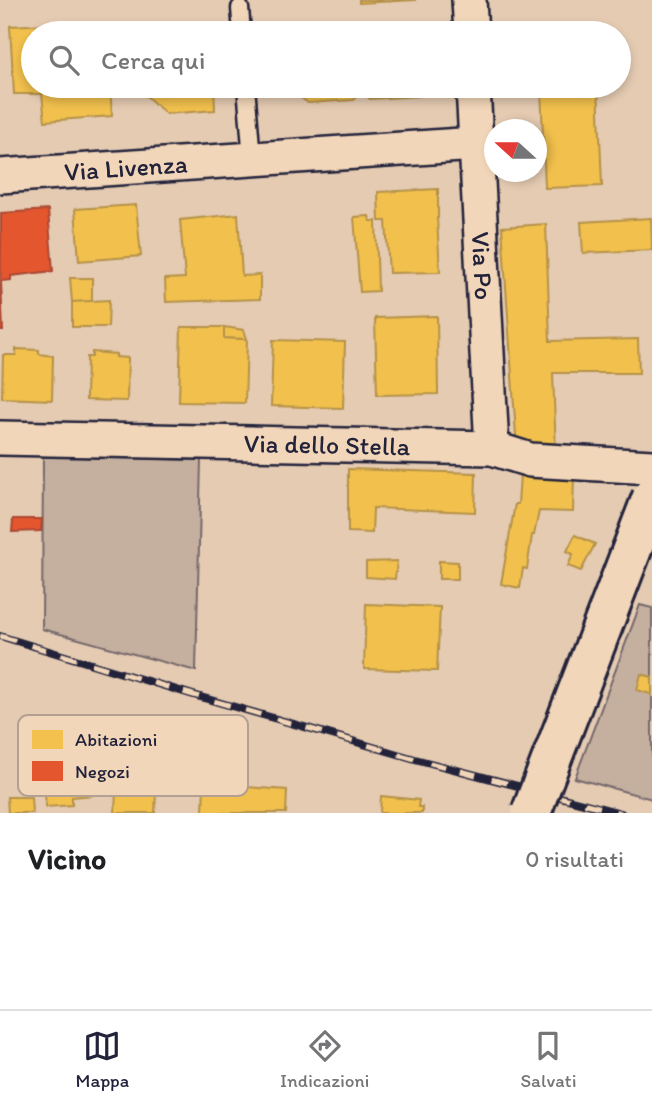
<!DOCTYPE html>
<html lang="it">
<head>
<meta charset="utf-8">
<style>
	body { margin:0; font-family:Itim,sans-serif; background:#f6f6f6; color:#202124 }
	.compass { position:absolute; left:484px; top:119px; width:63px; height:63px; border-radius:50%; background:#fff; box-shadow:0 4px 10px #0003; rotate:291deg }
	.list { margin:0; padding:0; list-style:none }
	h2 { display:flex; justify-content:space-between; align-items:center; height:91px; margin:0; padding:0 28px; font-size:30px }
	h2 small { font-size:23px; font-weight:400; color:#757577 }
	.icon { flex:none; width:38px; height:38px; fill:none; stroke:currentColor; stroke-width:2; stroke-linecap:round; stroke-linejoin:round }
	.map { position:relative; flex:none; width:652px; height:813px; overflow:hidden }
	.search { position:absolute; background:#fff; box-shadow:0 4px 10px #0003; left:21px; right:21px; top:21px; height:77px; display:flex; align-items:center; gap:18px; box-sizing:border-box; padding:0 24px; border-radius:38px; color:#757577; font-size:26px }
	.sheet { height:196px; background:#fff }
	nav { display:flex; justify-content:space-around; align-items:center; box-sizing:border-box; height:98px; border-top:2px solid #e0e0e0; background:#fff; font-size:19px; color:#757577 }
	nav a { display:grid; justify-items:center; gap:4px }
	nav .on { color:#22223b }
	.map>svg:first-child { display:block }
	.green { fill:#c5af9e; stroke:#74686c; stroke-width:2 }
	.homes { fill:#f2c14e; stroke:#b49148; stroke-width:2 }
	.shops { fill:#e4572e; stroke:#aa4732; stroke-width:2 }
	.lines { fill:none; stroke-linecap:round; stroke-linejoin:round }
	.service-casing { stroke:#22223b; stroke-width:21 }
	.minor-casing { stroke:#22223b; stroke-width:38 }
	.service { stroke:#f2d6b9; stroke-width:16 }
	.minor { stroke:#f2d6b9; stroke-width:33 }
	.rail-casing { stroke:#22223b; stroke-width:8 }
	.rail { stroke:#f2d6b9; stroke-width:5; stroke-dasharray:16; stroke-linecap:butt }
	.secondary-bridge-casing { stroke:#22223b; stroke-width:44; stroke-linecap:butt }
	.secondary-bridge { stroke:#f2d6b9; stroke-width:38 }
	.labels { text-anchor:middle; stroke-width:7; stroke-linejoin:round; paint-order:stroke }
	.street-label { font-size:26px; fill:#22223b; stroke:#f2d6b9 }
	.key { fill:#f2d6b9; stroke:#b4a093; stroke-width:2 }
	.key-label { font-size:19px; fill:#22223b }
</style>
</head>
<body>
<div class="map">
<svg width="652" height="813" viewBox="0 0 652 813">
	<rect width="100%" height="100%" fill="#e5cbb2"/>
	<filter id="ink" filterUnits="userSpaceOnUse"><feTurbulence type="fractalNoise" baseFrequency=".0143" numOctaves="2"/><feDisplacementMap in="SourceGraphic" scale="14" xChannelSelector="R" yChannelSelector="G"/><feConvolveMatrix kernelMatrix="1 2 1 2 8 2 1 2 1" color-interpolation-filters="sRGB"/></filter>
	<g filter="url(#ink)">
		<!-- green -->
		<g class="green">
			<polygon points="43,456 201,460 196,671 42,629"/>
			<polygon points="640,605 652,608 652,799 575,778"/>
		</g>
		<!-- homes -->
		<g class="homes">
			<polygon points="359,0 416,0 359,3"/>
			<polygon points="67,23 67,33 33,33 33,86 110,86 112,116 45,121 42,94 14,94 10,26"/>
			<polygon points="142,86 214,86 215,110 166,114 143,93"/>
			<polygon points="299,86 424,86 424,88 419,96 370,99 362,91 354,100 308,103 300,97"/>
			<polygon points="541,86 598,86 602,186 545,188"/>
			<polygon points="438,189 438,218 437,218 440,272 389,273 386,221 379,221 378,192"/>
			<polygon points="136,205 141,256 79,261 75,209"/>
			<polygon points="238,214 242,276 260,275 260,299 166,302 165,279 185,278 180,220"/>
			<polygon points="369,216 370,221 376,221 378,291 360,292 354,217"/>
			<polygon points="651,218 652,250 583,253 581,222"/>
			<polygon points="546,224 550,341 638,339 639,373 553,373 556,454 517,450 502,227"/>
			<polygon points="70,278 92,278 92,302 72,302"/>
			<polygon points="109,300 108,327 72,327 72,302"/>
			<polygon points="437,316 438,394 377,395 375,318"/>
			<polygon points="181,327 224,327 224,338 247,339 245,403 179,402"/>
			<polygon points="224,327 244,330 247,339 224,338"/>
			<polygon points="273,340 345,342 343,408 271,406"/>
			<polygon points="16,349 39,350 39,354 53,356 52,400 2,398 3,355 16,355"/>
			<polygon points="92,352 116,354 116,357 128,358 127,401 86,400 87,357 92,357"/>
			<polygon points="348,469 476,473 475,512 373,508 372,533 348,532"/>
			<polygon points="520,475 574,475 573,512 539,511 534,535 532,535 527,569 523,568 520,588 501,584 515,504 518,504"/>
			<polygon points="575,535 595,544 581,571 568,566 573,554 567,551"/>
			<polygon points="397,561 395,579 366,577 366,562"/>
			<polygon points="439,561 458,562 458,579 439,579"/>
			<polygon points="366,604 440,607 437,671 364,669"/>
			<polygon points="641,674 652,677 652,697 651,694 637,690"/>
			<polygon points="69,765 70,770 92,768 93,795 72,797 72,805 46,807 43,767"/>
			<polygon points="204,784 287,790 286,813 203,813"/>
			<polygon points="116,789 156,793 155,813 115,813"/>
			<polygon points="381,796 419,800 418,807 422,807 422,813 380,813"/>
			<polygon points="7,797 31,797 32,813 8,813"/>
		</g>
		<!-- shops -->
		<g class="shops">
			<polygon points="48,210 53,271 11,276 11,280 1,281 3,331 0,331 1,213"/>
			<polygon points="13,519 42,519 41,531 12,532"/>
		</g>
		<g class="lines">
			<!-- service casing -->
			<g class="service-casing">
				<g id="service">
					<polyline points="240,8 242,33"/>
					<polyline points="246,86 252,159"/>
				</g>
			</g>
			<!-- minor casing -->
			<g class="minor-casing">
				<g id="minor">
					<polyline points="469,0 471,33"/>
					<path id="s1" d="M473 86 492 448"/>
					<path id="s2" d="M0 176 476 144"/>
					<path id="s3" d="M0 438 492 448 530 460 652 467"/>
				</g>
			</g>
			<!-- service -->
			<use href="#service" class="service"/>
			<!-- minor -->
			<use href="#minor" class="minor"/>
			<!-- rail casing -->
			<g class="rail-casing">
				<polyline id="rail" points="0,636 190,694 415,759 621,813"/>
			</g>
			<!-- rail -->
			<use href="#rail" class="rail"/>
			<!-- secondary-bridge casing -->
			<g class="secondary-bridge-casing">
				<polyline id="secondary-bridge" points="531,813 652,497"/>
			</g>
			<!-- secondary-bridge -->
			<use href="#secondary-bridge" class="secondary-bridge"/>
		</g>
	</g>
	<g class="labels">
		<!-- street labels -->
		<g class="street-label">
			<text dy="9" stroke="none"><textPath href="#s2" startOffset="126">Via Livenza</textPath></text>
			<text dy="9" stroke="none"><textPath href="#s1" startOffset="180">Via Po</textPath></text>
			<text dy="9" stroke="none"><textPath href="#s3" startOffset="327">Via dello Stella</textPath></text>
		</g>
	</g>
	<!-- legend -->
	<rect x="18" y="715" width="230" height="81" rx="10" class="key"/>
	<rect x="32" y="730" width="31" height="19" fill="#f2c14e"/>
	<rect x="32" y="761" width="31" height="20" fill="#e4572e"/>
	<g class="key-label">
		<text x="75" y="746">Abitazioni</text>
		<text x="75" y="778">Negozi</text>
	</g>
</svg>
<svg class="compass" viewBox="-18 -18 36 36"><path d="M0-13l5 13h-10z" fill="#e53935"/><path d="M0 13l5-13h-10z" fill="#757577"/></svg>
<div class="search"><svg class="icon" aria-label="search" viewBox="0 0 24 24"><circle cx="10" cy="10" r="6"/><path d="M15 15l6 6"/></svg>Cerca qui</div>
</div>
<section class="sheet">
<h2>Vicino<small>0 risultati</small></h2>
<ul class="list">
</ul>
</section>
<nav>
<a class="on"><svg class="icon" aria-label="map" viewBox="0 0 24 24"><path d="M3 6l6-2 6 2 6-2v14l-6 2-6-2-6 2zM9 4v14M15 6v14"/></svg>Mappa</a>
<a><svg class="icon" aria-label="directions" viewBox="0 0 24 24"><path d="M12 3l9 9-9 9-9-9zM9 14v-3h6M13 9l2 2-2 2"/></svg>Indicazioni</a>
<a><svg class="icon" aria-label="saved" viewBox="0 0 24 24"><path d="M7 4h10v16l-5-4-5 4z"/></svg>Salvati</a>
</nav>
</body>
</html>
